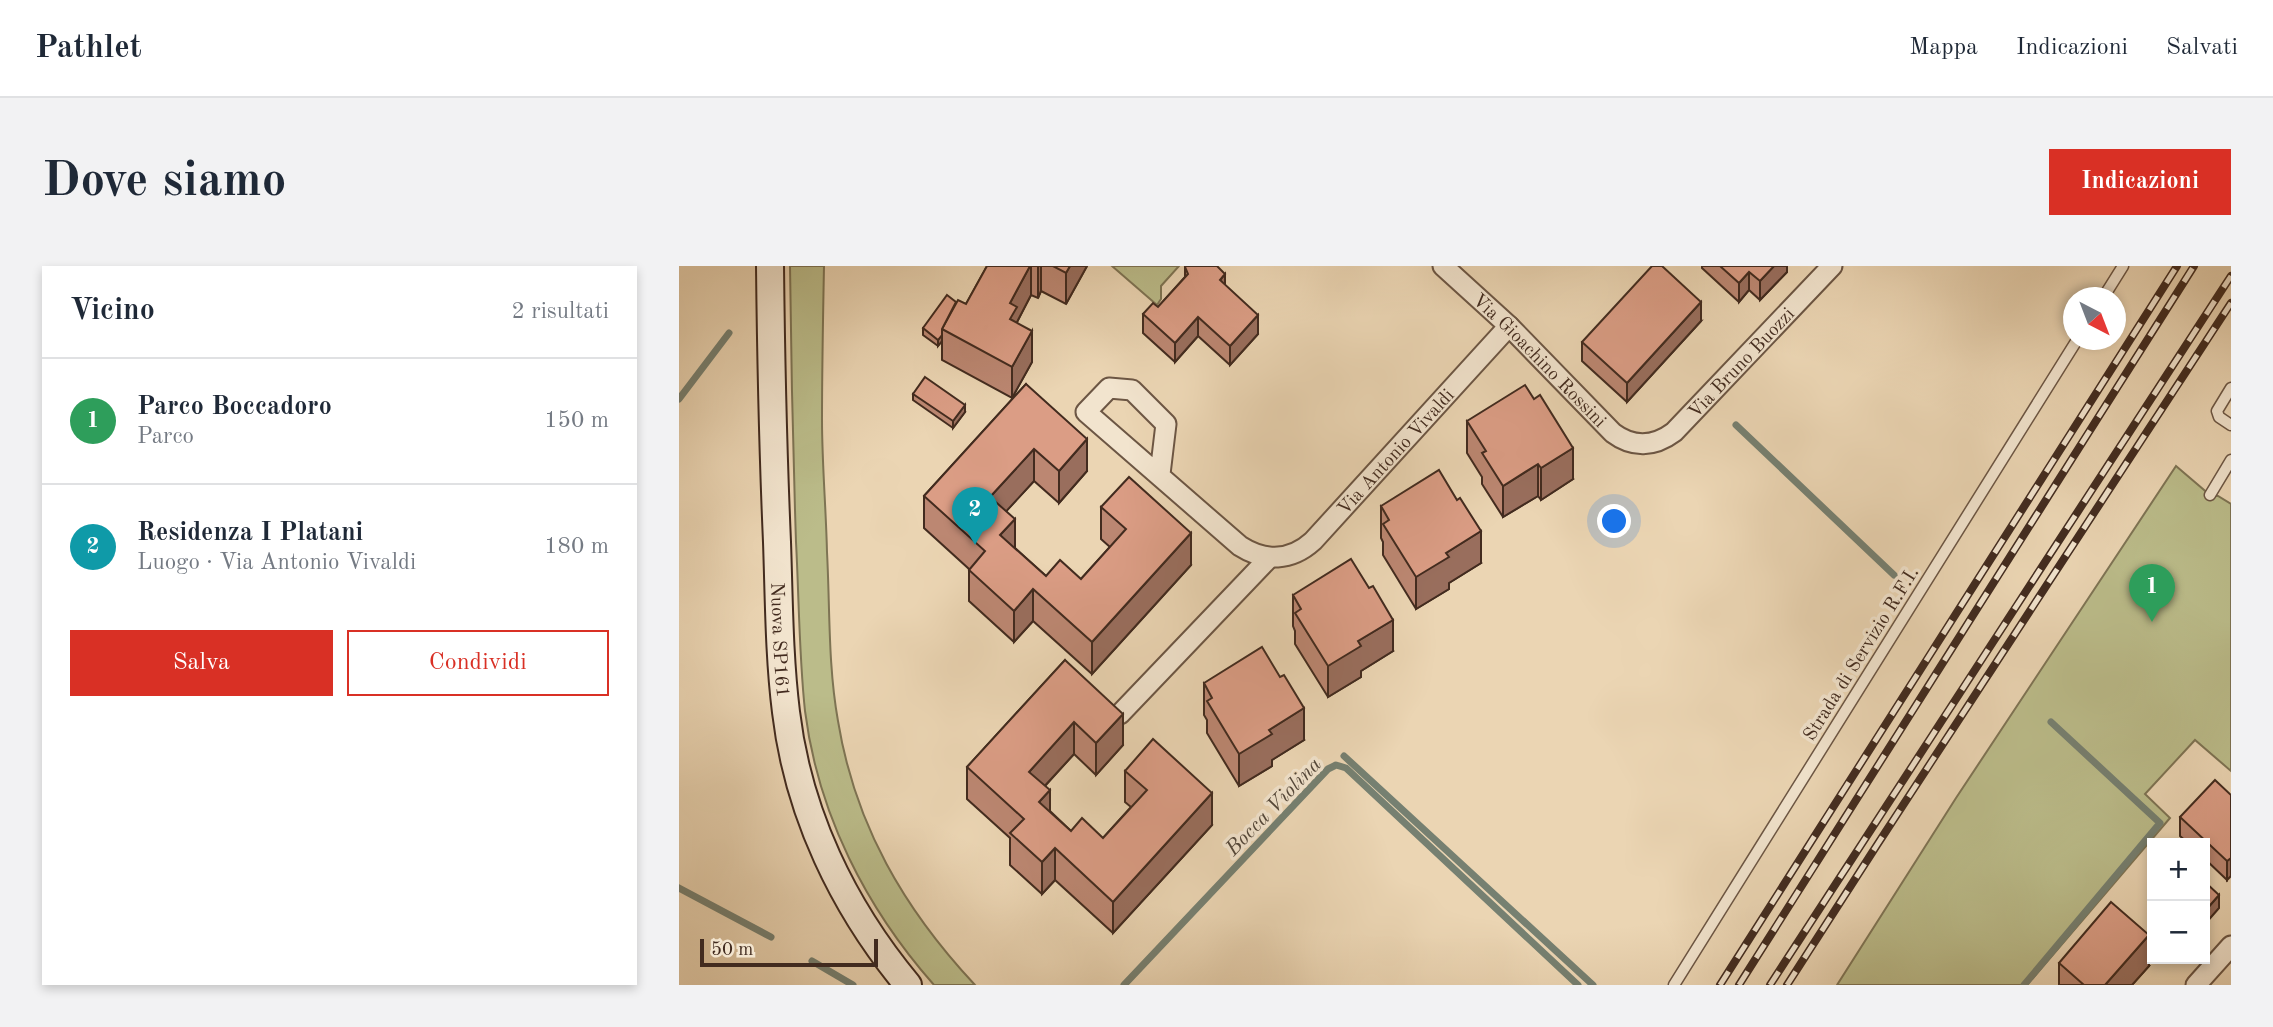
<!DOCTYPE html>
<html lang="it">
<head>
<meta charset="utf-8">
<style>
	body { margin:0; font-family:"Old Standard TT",serif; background:#f2f2f3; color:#1f2937 }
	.controls { position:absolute; right:21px; bottom:21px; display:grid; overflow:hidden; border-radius:0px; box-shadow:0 4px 10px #0003 }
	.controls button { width:63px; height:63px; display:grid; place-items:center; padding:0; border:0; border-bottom:2px solid #e0e1e3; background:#fff; color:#1f2937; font:35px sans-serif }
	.compass { position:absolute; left:1384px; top:21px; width:63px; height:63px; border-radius:50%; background:#fff; box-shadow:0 4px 10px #0003; rotate:138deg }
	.scale { position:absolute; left:21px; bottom:18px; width:178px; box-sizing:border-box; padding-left:7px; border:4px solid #422b1f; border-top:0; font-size:19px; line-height:24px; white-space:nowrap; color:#422b1f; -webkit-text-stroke:5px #f2e4ce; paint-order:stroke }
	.you { position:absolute; left:936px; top:256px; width:24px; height:24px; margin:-18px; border:5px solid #fff; border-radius:50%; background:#1a73e8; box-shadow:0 0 0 10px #1a73e833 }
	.badge { display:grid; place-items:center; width:46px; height:46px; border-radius:50%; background:#d93025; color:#fff; font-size:23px; font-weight:700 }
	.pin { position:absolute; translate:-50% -58px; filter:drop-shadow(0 2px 4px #0008) }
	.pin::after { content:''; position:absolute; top:37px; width:24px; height:21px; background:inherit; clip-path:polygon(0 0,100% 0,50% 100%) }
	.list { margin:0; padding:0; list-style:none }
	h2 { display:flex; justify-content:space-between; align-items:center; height:91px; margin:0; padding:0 28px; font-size:30px }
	h2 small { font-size:23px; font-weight:400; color:#747a83 }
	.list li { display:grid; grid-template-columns:46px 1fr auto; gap:21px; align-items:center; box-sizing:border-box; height:126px; padding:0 28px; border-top:2px solid #e0e1e3 }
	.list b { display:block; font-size:26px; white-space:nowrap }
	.list p { margin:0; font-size:23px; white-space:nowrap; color:#747a83 }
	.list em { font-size:23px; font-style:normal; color:#747a83 }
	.actions { display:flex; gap:14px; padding:21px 28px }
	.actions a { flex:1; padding:16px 0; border:2px solid #d93025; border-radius:0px; text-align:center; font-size:24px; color:#d93025 }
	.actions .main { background:#d93025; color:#fff }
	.map { position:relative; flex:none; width:1552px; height:719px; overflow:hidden; border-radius:0px }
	header { display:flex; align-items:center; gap:42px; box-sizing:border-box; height:98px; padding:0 35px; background:#fff; border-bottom:2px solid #e0e1e3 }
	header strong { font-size:33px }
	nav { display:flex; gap:38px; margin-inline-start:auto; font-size:24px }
	.intro { display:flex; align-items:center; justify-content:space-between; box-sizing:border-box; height:168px; padding:0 42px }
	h1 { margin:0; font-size:49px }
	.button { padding:18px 32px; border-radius:0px; background:#d93025; color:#fff; font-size:24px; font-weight:700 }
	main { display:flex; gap:42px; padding:0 42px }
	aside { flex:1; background:#fff; border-radius:0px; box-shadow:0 4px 10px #0003 }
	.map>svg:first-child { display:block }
	.green { fill:#bbbc8a; stroke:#7e7454; stroke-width:2 }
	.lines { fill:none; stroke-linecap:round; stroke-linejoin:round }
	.stream { stroke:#768071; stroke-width:7 }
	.lane-casing { stroke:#6c5644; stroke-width:13 }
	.street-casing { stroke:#6c5644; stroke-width:23 }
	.secondary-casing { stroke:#422b1f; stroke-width:30 }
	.lane { stroke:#f2e4ce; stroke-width:10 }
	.street { stroke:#f2e4ce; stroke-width:19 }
	.secondary { stroke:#f2e4ce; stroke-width:26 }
	.rail-casing { stroke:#422b1f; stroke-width:8 }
	.rail { stroke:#f2e4ce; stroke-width:5; stroke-dasharray:16; stroke-linecap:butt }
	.wall { fill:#bc8772; stroke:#422b1f; stroke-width:2 }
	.shaded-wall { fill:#996e5d; stroke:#422b1f; stroke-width:2 }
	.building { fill:#db9d85; stroke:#422b1f; stroke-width:2 }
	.labels { text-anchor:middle; stroke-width:7; stroke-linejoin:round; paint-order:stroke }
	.street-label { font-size:19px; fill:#422b1f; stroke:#f2e4ce }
	.water-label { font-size:21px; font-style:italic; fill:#53473a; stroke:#f2e4ce }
</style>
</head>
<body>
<header>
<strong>Pathlet</strong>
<nav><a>Mappa</a><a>Indicazioni</a><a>Salvati</a></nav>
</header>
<div class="intro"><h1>Dove siamo</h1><a class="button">Indicazioni</a></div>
<main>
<aside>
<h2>Vicino<small>2 risultati</small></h2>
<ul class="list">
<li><span class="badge" style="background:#2e9e5b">1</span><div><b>Parco Boccadoro</b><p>Parco</p></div><em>150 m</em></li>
<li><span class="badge" style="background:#0f9aa8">2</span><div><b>Residenza I Platani</b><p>Luogo · Via Antonio Vivaldi</p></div><em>180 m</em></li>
</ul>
<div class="actions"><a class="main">Salva</a><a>Condividi</a></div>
</aside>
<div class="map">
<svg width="1552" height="719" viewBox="0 0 1552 719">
	<rect width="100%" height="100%" fill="#ebd5b3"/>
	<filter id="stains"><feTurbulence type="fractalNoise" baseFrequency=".00286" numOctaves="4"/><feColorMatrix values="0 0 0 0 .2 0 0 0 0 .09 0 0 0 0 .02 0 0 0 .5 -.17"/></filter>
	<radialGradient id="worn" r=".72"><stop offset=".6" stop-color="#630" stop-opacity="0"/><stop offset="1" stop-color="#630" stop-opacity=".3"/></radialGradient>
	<!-- green -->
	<g class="green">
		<path d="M111 0H145C144 51 143 103 143 154 143 198 147 242 148 286 151 342 149 400 159 455 176 559 225 643 296 719H255C187 642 139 548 126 445 120 389 120 332 117 276 114 184 112 92 111 0Z"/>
		<polygon points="433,0 500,0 482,20 482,33 478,39"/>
		<polygon points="1497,200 1531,229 1539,230 1552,238 1552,505 1516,474 1466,528 1491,552 1348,719 1158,719 1277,532"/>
	</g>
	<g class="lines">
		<!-- stream -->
		<g class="stream">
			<polyline points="0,133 50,67"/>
			<polyline points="1057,159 1215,309"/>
			<polyline points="665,490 914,719"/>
			<polyline points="0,622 92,671"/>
			<polyline points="133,695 174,719"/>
			<polyline points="445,719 649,503 657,499 667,502 899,719"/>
			<polyline points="1345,719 1481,557 1372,456"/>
		</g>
		<!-- lane casing -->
		<g class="lane-casing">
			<g id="lane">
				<polyline points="1424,32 1444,0"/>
				<polyline points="1552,122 1538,145 1540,151 1552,159"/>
				<polyline points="1531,229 1552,194"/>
				<polyline points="995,719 1398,74"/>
			</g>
		</g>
		<!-- street casing -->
		<g class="street-casing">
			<g id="street">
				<path id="s1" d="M764 0 830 60 934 167C954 182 975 181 995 166L1153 0"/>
				<path id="s2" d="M481 208 487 158 453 124 430 122 407 146 561 280C586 296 612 295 634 275L830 60"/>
				<polyline points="441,448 590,292"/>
				<polyline points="1517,719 1552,680"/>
			</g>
		</g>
		<!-- secondary casing -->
		<g class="secondary-casing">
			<g id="secondary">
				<path id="s3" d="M91 0C92 92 94 184 98 276 100 333 100 390 107 446 119 547 164 641 229 719"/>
			</g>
		</g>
		<!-- lane -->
		<use href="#lane" class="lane"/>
		<!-- street -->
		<use href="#street" class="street"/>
		<!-- secondary -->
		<use href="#secondary" class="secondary"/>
		<!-- rail casing -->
		<g class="rail-casing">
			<g id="rail">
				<polyline points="1041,719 1498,0"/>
				<polyline points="1060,719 1515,0"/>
				<polyline points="1091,719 1552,10"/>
				<polyline points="1108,719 1198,579 1552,37"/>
			</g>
		</g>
		<!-- rail -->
		<use href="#rail" class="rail"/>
	</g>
	<!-- wall -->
	<g class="wall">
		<polygon points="308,0 408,0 387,38 362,25 359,32 352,29 338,56 353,96 333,132 263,94 263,75 259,80 244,69 244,62 277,36 287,38"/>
		<polygon points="1023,0 1108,0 1108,6 1081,34 1070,24 1060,36 1023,2"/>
		<polygon points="506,1 546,20 579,68 551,99 519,70 496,96 464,67 464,48 479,41 506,11"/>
		<polygon points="1022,55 948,136 903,95 903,76"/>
		<polygon points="347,118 408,205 380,237 355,215 327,245 336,282 367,310 402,313 431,281 422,273 422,241 512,299 413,408 354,355 335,376 290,335 290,303 245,262 245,230"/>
		<polygon points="234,128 286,146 274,162 234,134"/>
		<polygon points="788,155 894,213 862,234 859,230 824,251 803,218 803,211 788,187"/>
		<polygon points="702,240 802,297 770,317 770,323 737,343 704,289 704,276 702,272"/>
		<polygon points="614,329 714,385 682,405 682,411 649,431 616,378 616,365 614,360"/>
		<polygon points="386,394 444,479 417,509 395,488 366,520 371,545 392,565 424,572 452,541 446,536 446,505 533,559 434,667 376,614 363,628 331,599 331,572 288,533 288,501"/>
		<polygon points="525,417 625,474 593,494 593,500 560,520 528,467 528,454 525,449"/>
		<polygon points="1552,529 1548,614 1526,593 1526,577 1509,577 1501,570 1501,551"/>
		<polygon points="1380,697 1470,700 1453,719 1380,719"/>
	</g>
	<!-- shaded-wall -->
	<g class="shaded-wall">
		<polygon points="351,0 352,0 352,29 338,56 338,72 331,84 331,37"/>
		<polygon points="359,0 362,0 362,25 359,32"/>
		<polygon points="391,0 408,0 387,38 387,7"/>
		<polygon points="1095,0 1108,0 1108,6 1081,34 1081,15"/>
		<polygon points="1070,6 1070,24 1060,36 1060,17"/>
		<polygon points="546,8 546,27 541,14"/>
		<polygon points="1022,36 1022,55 948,136 948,117"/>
		<polygon points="579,49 579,68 551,99 551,80"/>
		<polygon points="519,51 519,70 496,96 496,77"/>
		<polygon points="353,65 353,96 333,132 333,101"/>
		<polygon points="263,69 263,75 259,80 259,74"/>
		<polygon points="286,139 286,146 274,162 274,155"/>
		<polygon points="408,173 408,205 380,237 380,205"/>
		<polygon points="894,182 894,213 862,234 862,202"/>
		<polygon points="355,183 355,215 311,263 311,231"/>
		<polygon points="859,198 859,230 824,251 824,220"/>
		<polygon points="336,253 336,285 321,269"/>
		<polygon points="802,265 802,297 770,317 770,323 737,343 737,311 767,287"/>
		<polygon points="512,267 512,299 413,408 413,376"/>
		<polygon points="354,323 354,355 335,376 335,345"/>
		<polygon points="714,354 714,385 682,405 682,411 649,431 649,400 679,375"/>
		<polygon points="625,442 625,474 593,494 593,500 560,520 560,488 590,464"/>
		<polygon points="444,448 444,479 417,509 417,477"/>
		<polygon points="395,456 395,488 350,537 350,506"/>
		<polygon points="371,524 371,556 360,536"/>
		<polygon points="533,527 533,559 434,667 434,636"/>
		<polygon points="376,582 376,614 363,628 363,596"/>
		<polygon points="1552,592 1552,610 1548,614 1548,595"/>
		<polygon points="1540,629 1540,642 1526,658 1526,645"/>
		<polygon points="1470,669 1470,700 1453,719 1426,719"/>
	</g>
	<!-- building -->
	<g class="building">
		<polygon points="308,0 351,0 331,37 338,41 331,53 353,65 333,101 263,63 279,34 287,38"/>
		<polygon points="374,0 391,0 387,7"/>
		<polygon points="507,0 538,0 546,8 541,14 579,49 551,80 519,51 496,77 464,48 474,37 479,41 509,8 506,1"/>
		<polygon points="973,0 983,0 1022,36 948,117 903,76"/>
		<polygon points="1041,0 1095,0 1081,15 1070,6 1060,17"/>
		<polygon points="268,29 277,36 263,63 263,69 259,74 244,62"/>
		<polygon points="246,111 286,139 274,155 234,128"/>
		<polygon points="347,118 408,173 380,205 355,183 311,231 336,253 321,269 367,310 381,294 402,313 447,263 422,241 450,211 512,267 413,376 354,323 335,345 290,304 306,285 245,230"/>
		<polygon points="846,119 855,133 861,129 894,182 862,202 859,198 824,220 803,187 807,185 788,155"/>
		<polygon points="760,204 778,234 781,232 802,265 767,287 770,291 737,311 704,258 710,254 702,240"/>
		<polygon points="672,293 690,322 694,320 714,354 679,375 682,380 649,400 616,347 622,343 614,329"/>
		<polygon points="583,381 601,411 605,409 625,442 590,464 593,468 560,488 528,435 533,432 525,417"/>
		<polygon points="386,394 444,448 417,477 395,456 350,506 371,524 360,536 392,565 403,552 424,572 468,524 446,505 474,473 533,527 434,636 376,582 363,596 331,567 345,553 288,501"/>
		<polygon points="1536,514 1552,529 1552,592 1548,595 1501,551"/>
		<polygon points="1526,616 1540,629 1526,645"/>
		<polygon points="1432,636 1470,669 1426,719 1405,719 1380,697"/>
	</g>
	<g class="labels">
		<!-- street labels -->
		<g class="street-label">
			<text dy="7" stroke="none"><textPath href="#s1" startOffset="135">Via Gioachino Rossini</textPath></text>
			<text dy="7" stroke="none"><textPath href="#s1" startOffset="401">Via Bruno Buozzi</textPath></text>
			<text dy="7" stroke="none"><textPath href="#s2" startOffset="560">Via Antonio Vivaldi</textPath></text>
			<text dy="7" stroke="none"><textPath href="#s3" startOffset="374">Nuova SP161</textPath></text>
			<text transform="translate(1181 387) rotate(-58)" y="7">Strada di Servizio R.F.I.</text>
		</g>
		<!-- water labels -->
		<g class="water-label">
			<text transform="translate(594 540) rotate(-46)" y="7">Bocca Violina</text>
		</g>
	</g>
	<rect width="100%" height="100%" filter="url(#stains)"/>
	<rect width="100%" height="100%" fill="url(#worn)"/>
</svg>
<div class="controls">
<button>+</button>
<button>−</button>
</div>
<svg class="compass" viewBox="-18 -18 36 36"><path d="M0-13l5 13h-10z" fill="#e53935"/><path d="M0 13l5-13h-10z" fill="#747a83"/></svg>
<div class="scale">50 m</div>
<div class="you"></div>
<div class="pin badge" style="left:1473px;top:356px;background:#2e9e5b">1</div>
<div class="pin badge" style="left:296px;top:279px;background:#0f9aa8">2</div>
</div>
</main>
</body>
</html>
